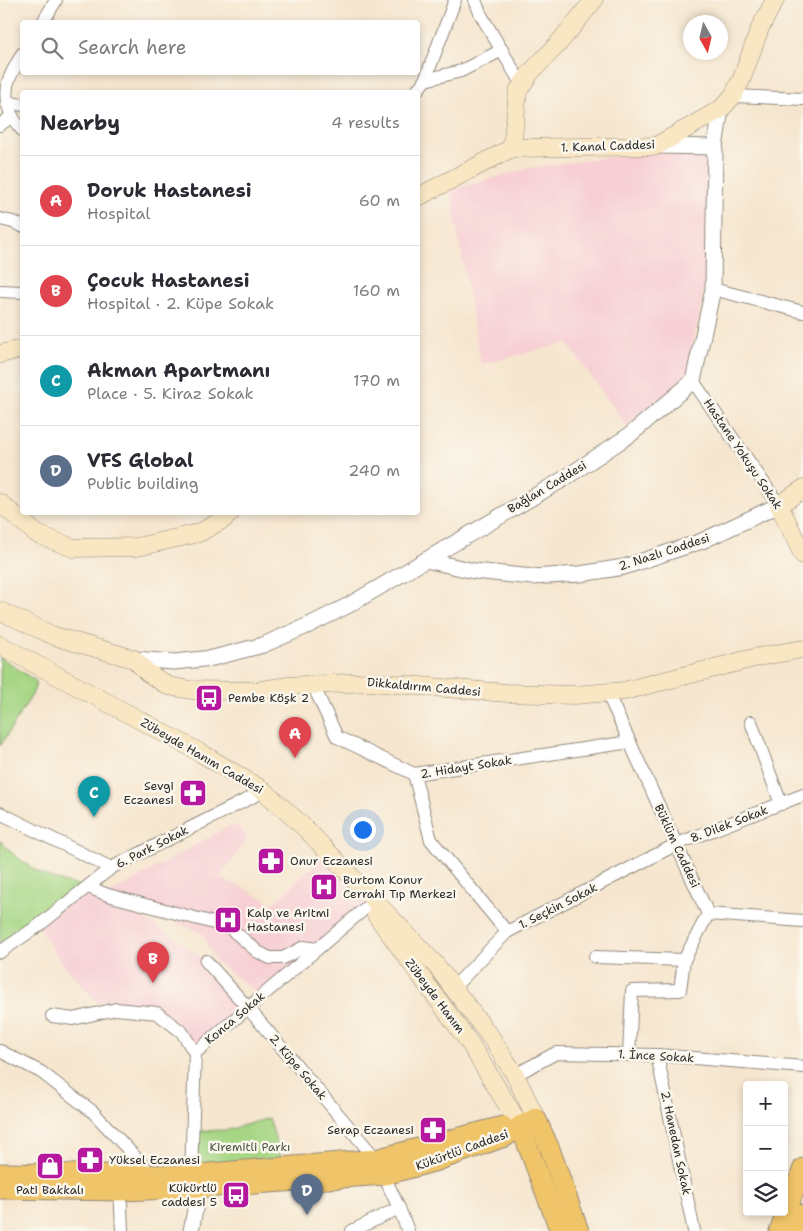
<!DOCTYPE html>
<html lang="en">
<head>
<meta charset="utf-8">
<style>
	body { margin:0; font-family:"Shantell Sans",sans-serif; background:#f2f2f3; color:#2b2b33 }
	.controls { position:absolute; right:15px; bottom:15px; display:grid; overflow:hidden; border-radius:5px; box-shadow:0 2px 8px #0003 }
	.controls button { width:45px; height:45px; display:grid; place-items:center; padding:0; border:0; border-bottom:1px solid #e1e1e2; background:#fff; color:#2b2b33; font:25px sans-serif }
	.compass { position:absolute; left:683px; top:15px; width:45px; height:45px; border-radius:50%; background:#fff; box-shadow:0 2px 8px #0003; rotate:172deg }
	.you { position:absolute; left:362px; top:829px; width:18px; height:18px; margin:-12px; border:4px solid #fff; border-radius:50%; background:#1a73e8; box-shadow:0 0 0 8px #1a73e833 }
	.badge { display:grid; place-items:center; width:32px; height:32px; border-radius:50%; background:#d93025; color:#fff; font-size:16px; font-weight:700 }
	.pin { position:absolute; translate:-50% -41px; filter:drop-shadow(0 1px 2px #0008) }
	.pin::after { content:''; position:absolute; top:26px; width:18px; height:15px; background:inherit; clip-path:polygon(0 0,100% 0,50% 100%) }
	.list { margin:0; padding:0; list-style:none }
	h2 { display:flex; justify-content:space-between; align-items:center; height:65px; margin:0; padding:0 20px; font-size:21px }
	h2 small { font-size:16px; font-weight:400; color:#7c7c81 }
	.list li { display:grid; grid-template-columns:32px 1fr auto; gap:15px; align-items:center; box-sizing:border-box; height:90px; padding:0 20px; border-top:1px solid #e1e1e2 }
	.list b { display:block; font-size:19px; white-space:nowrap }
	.list p { margin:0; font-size:16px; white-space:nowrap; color:#7c7c81 }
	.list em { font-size:16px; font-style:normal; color:#7c7c81 }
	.icon { flex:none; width:28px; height:28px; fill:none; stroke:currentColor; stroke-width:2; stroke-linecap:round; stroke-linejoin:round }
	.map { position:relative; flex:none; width:803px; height:1231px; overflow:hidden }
	.search { position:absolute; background:#fff; box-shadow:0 2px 8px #0003; left:20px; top:20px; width:400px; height:55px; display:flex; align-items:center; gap:12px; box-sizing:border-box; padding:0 18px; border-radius:5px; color:#7c7c81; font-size:19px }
	.panel { position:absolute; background:#fff; box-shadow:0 2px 8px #0003; left:20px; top:90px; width:400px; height:425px; border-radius:5px }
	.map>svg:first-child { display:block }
	.built { fill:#f7cfd4 }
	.green { fill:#a6d684; stroke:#688058 }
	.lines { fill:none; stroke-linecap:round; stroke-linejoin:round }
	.minor-casing { stroke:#90887d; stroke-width:14 }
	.tertiary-casing { stroke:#90887d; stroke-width:17 }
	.secondary-casing { stroke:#90887d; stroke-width:19 }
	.primary-casing { stroke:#90887d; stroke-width:21 }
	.minor { stroke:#fff; stroke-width:12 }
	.tertiary { stroke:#fff; stroke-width:15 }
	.secondary { stroke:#f9e7c3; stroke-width:18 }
	.primary { stroke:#f0c469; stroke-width:19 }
	.labels { text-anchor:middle; stroke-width:5; stroke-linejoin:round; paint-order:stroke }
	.street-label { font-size:12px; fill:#2b2b2b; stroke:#fbf7ec }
	.poi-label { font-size:12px; fill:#2b2b2b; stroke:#fbf7ec; text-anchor:start }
	.park-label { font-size:12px; fill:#4a5641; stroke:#fbf7ec }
</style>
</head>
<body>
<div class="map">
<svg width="803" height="1231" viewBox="0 0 803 1231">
	<rect width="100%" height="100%" fill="#fbf7ec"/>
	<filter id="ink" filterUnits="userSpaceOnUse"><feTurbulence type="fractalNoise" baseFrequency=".02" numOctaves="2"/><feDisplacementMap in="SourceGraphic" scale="10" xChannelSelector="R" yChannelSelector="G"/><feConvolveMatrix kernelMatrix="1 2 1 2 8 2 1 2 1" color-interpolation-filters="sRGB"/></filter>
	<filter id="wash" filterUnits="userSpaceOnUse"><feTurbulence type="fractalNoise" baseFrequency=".0096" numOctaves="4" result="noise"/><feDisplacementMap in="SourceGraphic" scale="20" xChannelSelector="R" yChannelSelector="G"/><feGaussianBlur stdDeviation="1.12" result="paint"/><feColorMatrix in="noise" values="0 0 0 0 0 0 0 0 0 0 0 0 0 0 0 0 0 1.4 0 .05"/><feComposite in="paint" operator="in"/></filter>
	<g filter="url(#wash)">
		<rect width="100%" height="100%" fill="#f6e6cf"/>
		<!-- built -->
		<g class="built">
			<polygon points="636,153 709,153 704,289 687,376 627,426 567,343 481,364 450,190 531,168"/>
			<polygon points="229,826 237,826 247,836 244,844 219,878 242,887 266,900 272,905 328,852 369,905 261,996 214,960 203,934 119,898 108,895"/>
			<polygon points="88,887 163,930 206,961 248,1008 195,1053 157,1013 116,1009 99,1005 59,959 38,926"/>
		</g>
		<!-- green -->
		<g class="green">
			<polygon points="0,657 37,682 32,695 0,746"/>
			<path d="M0 840C5 847 10 851 17 857 42 877 57 882 88 887L0 952Z"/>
			<polygon points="269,1118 284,1167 191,1175 193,1131 228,1130"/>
		</g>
	</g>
	<g filter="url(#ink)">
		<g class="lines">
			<!-- minor casing -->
			<g class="minor-casing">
				<g id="minor">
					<polyline points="475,0 481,15 522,85"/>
					<polyline points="43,22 56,0"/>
					<path d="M22 54C18 62 8 78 7 86 4 103 12 119 22 130"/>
					<polyline points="425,80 455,0"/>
					<polyline points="416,92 425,80 461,71 502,50"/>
					<polyline points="733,96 803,99"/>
					<polyline points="8,102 22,105"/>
					<polyline points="0,125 12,116"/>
					<polyline points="0,219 13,222 22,226"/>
					<polyline points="713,289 803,312"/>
					<polyline points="0,291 22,292"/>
					<polyline points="693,381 779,505"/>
					<polyline points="313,685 337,737 414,774 630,742"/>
					<polyline points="607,692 708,914 803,921"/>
					<polyline points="751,722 781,804"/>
					<polyline points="414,774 431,840 507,932"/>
					<polyline points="0,813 111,868"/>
					<polyline points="88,887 108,895 229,927 258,952 270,958 283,958 304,947 317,949"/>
					<polyline points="0,952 38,926 111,868 264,791"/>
					<polyline points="595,957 684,960"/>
					<polyline points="206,961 248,1008 376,1159 399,1208 408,1231"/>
					<polyline points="454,987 507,932 677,844 803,795"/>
					<polyline points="52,1016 73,1019 116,1009 157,1013 182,1032 195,1053"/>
					<polyline points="0,1051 41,1072 93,1112 153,1176"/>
					<polyline points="629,1055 632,991 680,990 684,960 708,914"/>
					<polyline points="657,1055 694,1231"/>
					<polyline points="515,1075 556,1053 657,1055 803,1067"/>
					<polyline points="191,1175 195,1053 369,905"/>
					<polyline points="120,1184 122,1231"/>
					<polyline points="352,1231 399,1208"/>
				</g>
			</g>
			<!-- tertiary casing -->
			<g class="tertiary-casing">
				<g id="tertiary">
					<polyline points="656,146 715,147"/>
					<polyline points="426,560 474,571 532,577 580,574 624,567 702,541 779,505"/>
					<polyline points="134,659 174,662 213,658 263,645 309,625 349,605 562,480 631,434 693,381 713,289 715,147 721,109"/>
					<polyline points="191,1231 199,1188"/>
				</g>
			</g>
			<!-- secondary casing -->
			<g class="secondary-casing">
				<g id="secondary">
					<polyline points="512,148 518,91 531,72 558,44 594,0"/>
					<polyline points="418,197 512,148 656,146 721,109 733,96 742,78 760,28 775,0"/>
					<polyline points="0,354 22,349"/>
					<polyline points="803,489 779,505 803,555"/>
					<polyline points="0,503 37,534 73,548 137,547 199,533 224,519 231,512"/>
					<polyline points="0,611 54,636 134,659 148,673 168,686 191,690 256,691 288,686 369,682 507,693 574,695 624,691 758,657 803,649"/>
					<polyline points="0,645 201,753 264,791 306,829 435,964 492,1039 515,1075 536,1118"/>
					<polyline points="376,915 471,1045 520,1126"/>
				</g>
			</g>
			<!-- primary casing -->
			<g class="primary-casing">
				<g id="primary">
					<polyline points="520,1126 560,1231"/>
					<polyline points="0,1173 185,1175 376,1159 503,1126"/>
					<polyline points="0,1189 121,1191 199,1188 385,1175 437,1161 507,1136 520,1126 536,1118 550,1149 579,1231"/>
					<polyline points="779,1231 803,1168"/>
					<polyline points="797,1231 803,1214"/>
				</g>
			</g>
			<!-- minor -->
			<use href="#minor" class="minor"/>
			<!-- tertiary -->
			<use href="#tertiary" class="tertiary"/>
			<!-- secondary -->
			<use href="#secondary" class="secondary"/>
			<!-- primary -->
			<use href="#primary" class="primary"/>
		</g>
	</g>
	<!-- icons -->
	<defs>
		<g id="bus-square" transform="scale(1.4375)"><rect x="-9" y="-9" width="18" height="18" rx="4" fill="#b5179e" stroke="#fbf7ec"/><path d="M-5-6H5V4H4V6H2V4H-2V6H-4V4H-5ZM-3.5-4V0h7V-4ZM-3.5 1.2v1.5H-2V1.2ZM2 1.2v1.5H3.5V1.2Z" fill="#fff"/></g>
		<g id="pharmacy-square" transform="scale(1.4375)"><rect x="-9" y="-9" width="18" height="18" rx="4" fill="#b5179e" stroke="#fbf7ec"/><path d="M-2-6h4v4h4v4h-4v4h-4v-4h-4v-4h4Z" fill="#fff"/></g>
		<g id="hospital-square" transform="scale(1.4375)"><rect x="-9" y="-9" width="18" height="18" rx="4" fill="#b5179e" stroke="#fbf7ec"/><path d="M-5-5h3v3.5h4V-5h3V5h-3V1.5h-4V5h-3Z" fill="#fff"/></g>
		<g id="shop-square" transform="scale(1.4375)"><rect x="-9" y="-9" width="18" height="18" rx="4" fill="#b5179e" stroke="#fbf7ec"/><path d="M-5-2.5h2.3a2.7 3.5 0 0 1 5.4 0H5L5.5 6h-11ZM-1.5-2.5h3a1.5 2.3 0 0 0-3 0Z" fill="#fff"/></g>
	</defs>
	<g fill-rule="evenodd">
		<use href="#bus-square" x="209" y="698"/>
		<use href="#pharmacy-square" x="193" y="793"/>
		<use href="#pharmacy-square" x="271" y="861"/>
		<use href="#hospital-square" x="324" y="887"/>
		<use href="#hospital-square" x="228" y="920"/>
		<use href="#pharmacy-square" x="433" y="1130"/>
		<use href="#pharmacy-square" x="90" y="1160"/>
		<use href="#shop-square" x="50" y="1166"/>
		<use href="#bus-square" x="236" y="1195"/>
	</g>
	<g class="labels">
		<!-- street labels -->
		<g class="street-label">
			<text transform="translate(608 146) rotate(-2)" y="4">1. Kanal Caddesi</text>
			<text transform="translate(743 454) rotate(56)" y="4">Hastane Yokuşu Sokak</text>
			<text transform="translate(547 487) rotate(-31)" y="4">Bağlan Caddesi</text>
			<text transform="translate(664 552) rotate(-18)" y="4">2. Nazlı Caddesi</text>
			<text transform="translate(424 687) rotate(5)" y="4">Dikkaldırım Caddesi</text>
			<text transform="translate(202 756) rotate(30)" y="4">Zübeyde Hanım Caddesi</text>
			<text transform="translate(466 767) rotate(-9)" y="4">2. Hidayt Sokak</text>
			<text transform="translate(729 824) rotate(-21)" y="4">8. Dilek Sokak</text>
			<text transform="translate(677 846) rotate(65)" y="4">Büklüm Caddesi</text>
			<text transform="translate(152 847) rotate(-27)" y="4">6. Park Sokak</text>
			<text transform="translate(558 906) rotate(-27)" y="4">1. Seçkin Sokak</text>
			<text transform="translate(435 996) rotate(53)" y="4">Zübeyde Hanım</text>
			<text transform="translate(235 1018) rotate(-40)" y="4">Konca Sokak</text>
			<text transform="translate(656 1056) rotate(3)" y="4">1. İnce Sokak</text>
			<text transform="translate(298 1067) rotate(50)" y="4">2. Küpe Sokak</text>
			<text transform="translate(676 1143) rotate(78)" y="4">2. Hanedan Sokak</text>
			<text transform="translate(462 1150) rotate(-20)" y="4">Kükürtlü Caddesi</text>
		</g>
		<!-- poi labels -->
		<g class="poi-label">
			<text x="228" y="702">Pembe Köşk 2</text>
			<text x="174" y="790" text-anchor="end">Sevgi<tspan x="174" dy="14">Eczanesi</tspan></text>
			<text x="290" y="865">Onur Eczanesi</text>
			<text x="343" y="884">Burtom Konur<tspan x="343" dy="14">Cerrahi Tıp Merkezi</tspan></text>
			<text x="247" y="917">Kalp ve Aritmi<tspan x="247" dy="14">Hastanesi</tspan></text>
			<text x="414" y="1134" text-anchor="end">Serap Eczanesi</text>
			<text x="109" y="1164">Yüksel Eczanesi</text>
			<text x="217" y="1192" text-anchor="end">Kükürtlü<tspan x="217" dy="14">caddesi 5</tspan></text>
			<text x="50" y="1194" text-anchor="middle">Pati Bakkalı</text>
		</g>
		<!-- park labels -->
		<g class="park-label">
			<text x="250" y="1151">Kiremitli Parkı</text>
		</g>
	</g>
</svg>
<div class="controls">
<button>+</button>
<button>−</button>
<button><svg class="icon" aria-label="layers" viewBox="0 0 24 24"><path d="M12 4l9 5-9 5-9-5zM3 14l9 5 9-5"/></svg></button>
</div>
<svg class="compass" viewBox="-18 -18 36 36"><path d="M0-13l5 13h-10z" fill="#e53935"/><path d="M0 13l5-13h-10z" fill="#7c7c81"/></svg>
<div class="you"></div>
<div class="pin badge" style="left:295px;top:758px;background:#e0444e">A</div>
<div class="pin badge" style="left:153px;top:983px;background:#e0444e">B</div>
<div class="pin badge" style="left:94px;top:817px;background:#0f9aa8">C</div>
<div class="pin badge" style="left:307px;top:1215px;background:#5c6f8a">D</div>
<div class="search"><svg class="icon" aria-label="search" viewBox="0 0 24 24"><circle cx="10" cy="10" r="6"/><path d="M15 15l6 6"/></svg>Search here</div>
<section class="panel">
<h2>Nearby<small>4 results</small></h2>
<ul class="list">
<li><span class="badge" style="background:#e0444e">A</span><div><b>Doruk Hastanesi</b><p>Hospital</p></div><em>60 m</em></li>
<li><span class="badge" style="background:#e0444e">B</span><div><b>Çocuk Hastanesi</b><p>Hospital · 2. Küpe Sokak</p></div><em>160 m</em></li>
<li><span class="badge" style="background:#0f9aa8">C</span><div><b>Akman Apartmanı</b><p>Place · 5. Kiraz Sokak</p></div><em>170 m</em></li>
<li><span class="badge" style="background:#5c6f8a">D</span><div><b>VFS Global</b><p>Public building</p></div><em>240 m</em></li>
</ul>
</section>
</div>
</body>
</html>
